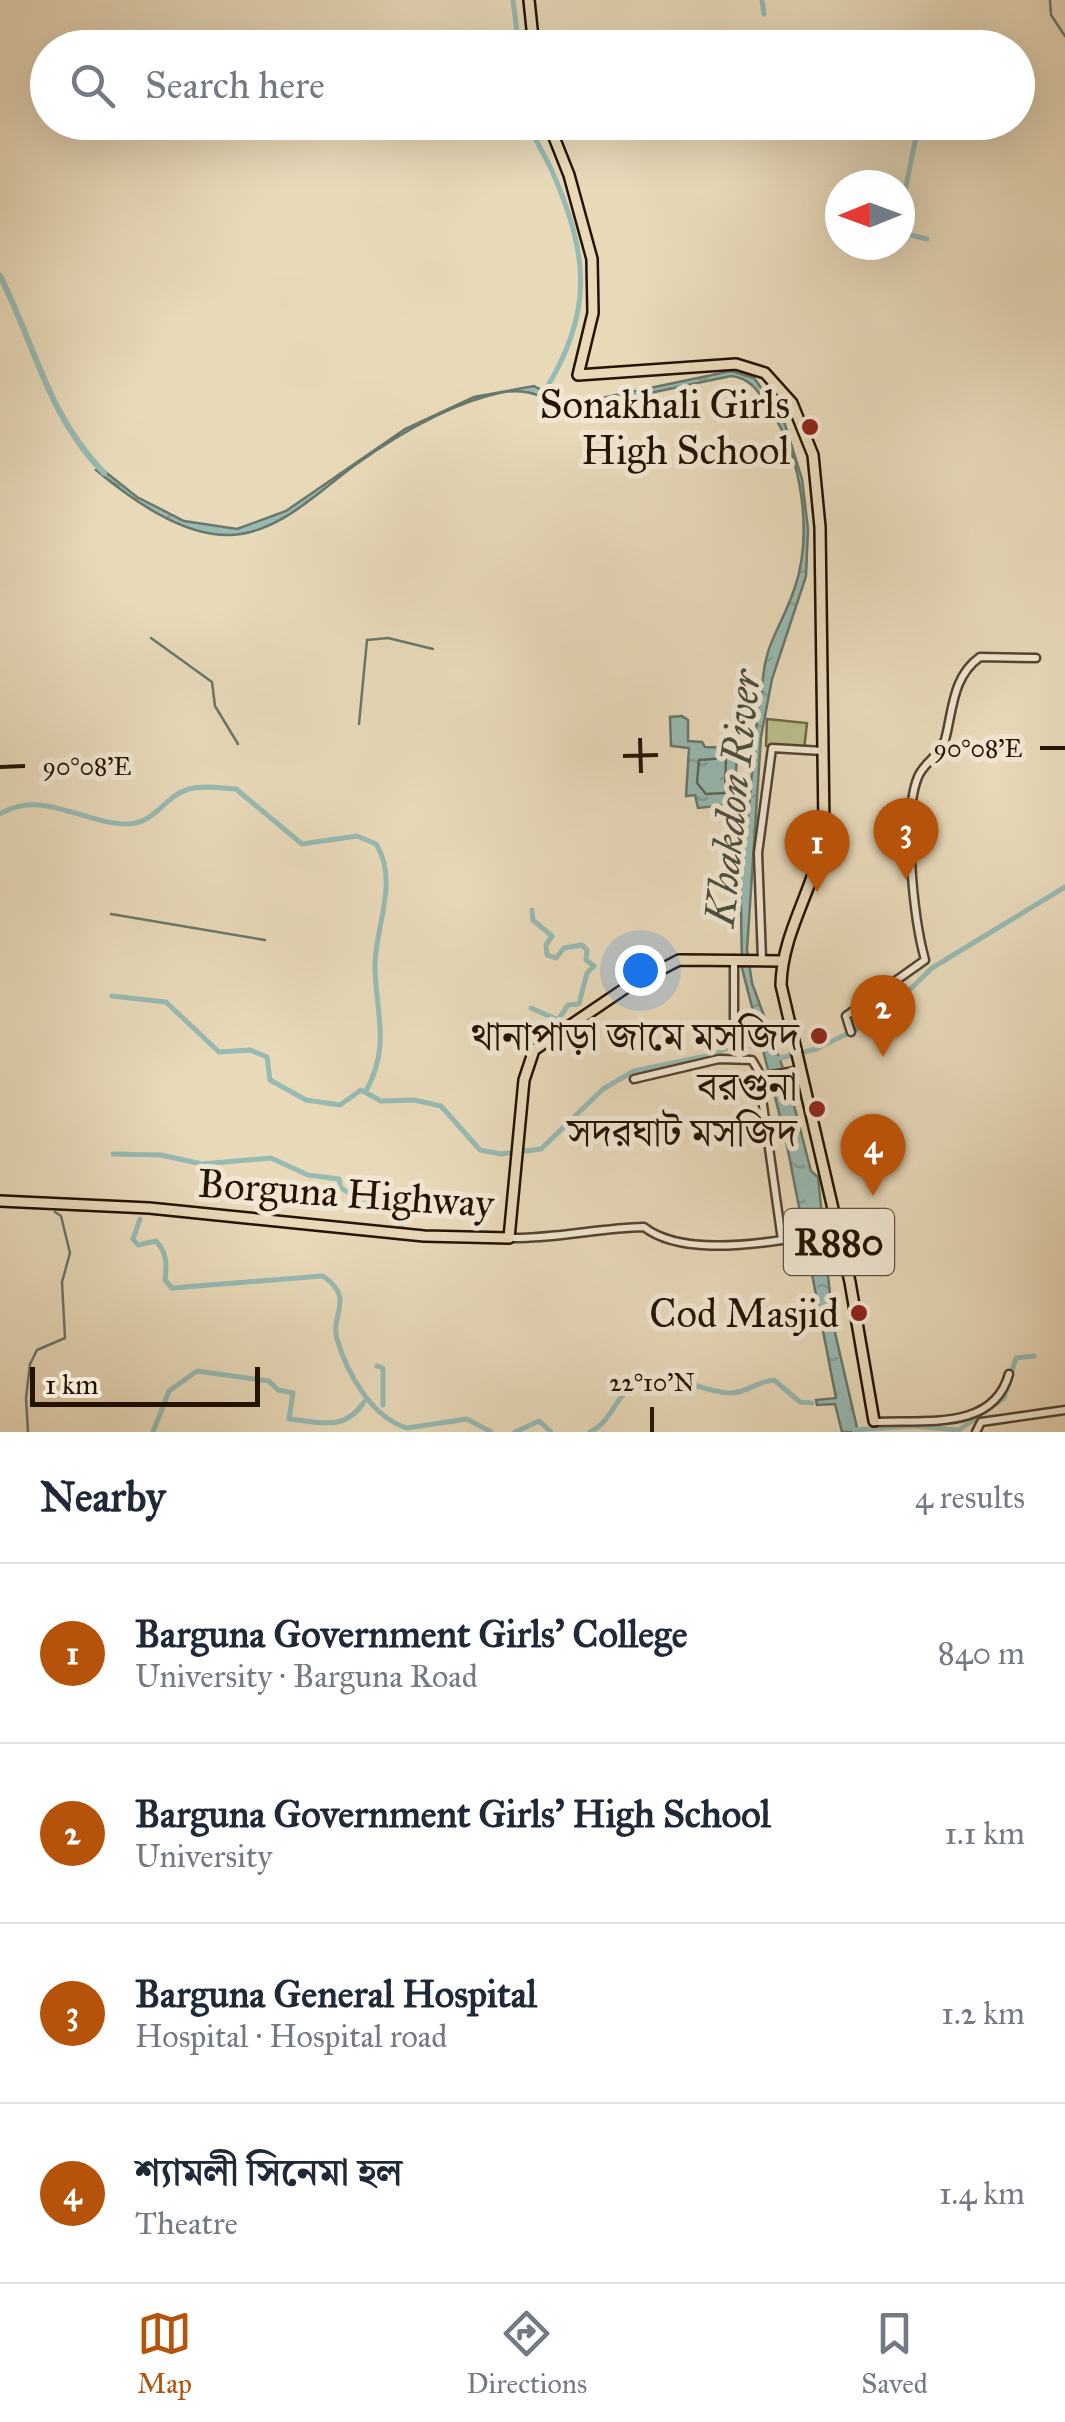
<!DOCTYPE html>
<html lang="en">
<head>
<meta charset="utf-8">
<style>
	body { margin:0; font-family:"IM FELL Great Primer","Noto Serif Bengali",serif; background:#f2f2f3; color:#1f2937 }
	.compass { position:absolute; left:825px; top:170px; width:90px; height:90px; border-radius:50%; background:#fff; box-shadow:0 10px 40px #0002; rotate:269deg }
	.scale { position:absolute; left:30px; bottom:25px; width:230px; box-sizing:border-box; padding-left:10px; border:5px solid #241301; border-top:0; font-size:28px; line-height:35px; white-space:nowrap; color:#241301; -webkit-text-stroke:8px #f0e6d2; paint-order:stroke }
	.you { position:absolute; left:640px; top:970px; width:35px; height:35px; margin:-25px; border:8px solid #fff; border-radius:50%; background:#1a73e8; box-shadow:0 0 0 15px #1a73e833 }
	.badge { display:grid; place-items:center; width:65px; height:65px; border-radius:50%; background:#b45309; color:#fff; font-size:32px; font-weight:700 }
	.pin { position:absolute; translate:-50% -82px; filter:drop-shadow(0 2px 5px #0008) }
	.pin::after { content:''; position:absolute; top:52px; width:35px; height:30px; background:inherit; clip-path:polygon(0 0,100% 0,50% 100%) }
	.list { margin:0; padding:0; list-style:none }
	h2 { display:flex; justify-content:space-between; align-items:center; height:130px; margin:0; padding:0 40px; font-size:42px }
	h2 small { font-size:32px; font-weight:400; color:#747a83 }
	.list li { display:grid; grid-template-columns:65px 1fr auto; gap:30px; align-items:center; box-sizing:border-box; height:180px; padding:0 40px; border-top:2px solid #e0e1e3 }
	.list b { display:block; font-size:38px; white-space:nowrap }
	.list p { margin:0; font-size:32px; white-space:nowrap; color:#747a83 }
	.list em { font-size:32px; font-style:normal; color:#747a83 }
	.icon { flex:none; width:55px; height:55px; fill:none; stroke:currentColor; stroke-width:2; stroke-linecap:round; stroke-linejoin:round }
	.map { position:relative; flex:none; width:1065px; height:1432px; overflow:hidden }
	.search { position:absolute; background:#fff; box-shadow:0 10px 40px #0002; left:30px; right:30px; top:30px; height:110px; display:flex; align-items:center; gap:25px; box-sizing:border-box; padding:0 35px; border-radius:55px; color:#747a83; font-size:38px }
	.sheet { height:850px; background:#fff }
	nav { display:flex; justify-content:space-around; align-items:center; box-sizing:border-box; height:140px; border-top:2px solid #e0e1e3; background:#fff; font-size:28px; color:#747a83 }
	nav a { display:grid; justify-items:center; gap:5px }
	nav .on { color:#b45309 }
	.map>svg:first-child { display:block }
	.grass { fill:#babe8c; stroke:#6f6846; stroke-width:2.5 }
	.water { fill:url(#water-ripples); stroke:#69776c; stroke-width:2.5 }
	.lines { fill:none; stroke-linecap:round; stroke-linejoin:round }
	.shore { stroke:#5e665a; stroke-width:2.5 }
	.stream { stroke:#69776c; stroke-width:2.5 }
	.canal { stroke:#97bab3; stroke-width:5 }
	.river { stroke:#97bab3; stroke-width:6 }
	.minor-casing { stroke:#55442f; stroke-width:11 }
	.major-casing { stroke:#241301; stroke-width:14 }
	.minor { stroke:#f0e6d2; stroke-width:6 }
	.major { stroke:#e8d9b9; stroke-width:9 }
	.ticks { fill:none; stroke:#241301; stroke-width:4 }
	.poi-dot { fill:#8f2418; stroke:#f0e6d2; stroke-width:4 }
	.labels { text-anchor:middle; stroke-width:10; stroke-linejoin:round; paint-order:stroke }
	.shield { fill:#f0e6d2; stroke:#615240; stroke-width:2.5 }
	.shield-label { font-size:38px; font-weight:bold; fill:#241301 }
	.poi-label { font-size:40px; fill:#241301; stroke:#f0e6d2; text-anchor:end }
	.street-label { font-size:40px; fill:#241301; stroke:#f0e6d2 }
	.water-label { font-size:42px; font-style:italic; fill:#4c4d3f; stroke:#f0e6d2 }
	.ticks-label { font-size:25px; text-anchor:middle; fill:#241301; stroke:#f0e6d2; stroke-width:10; stroke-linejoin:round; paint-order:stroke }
</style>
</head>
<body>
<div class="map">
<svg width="1065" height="1432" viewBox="0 0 1065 1432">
	<defs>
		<pattern id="water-ripples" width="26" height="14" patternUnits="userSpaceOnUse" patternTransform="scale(2.5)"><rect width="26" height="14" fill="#97bab3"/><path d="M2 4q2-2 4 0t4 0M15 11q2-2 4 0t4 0" fill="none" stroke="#829f98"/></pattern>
	</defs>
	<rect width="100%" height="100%" fill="#e8d9b9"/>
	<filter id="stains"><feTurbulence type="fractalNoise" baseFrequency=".002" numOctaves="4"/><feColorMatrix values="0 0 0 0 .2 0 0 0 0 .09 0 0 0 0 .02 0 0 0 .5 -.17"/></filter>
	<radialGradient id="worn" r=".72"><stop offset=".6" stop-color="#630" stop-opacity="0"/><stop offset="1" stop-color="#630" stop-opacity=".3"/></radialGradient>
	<!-- grass -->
	<polygon class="grass" points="767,719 807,723 804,750 766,746"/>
	<!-- water -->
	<g class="water">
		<path d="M731 371 754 378 783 418 802 479 808 529 806 576 772 679 761 737 747 950 752 983 788 1082 811 1171 818 1177 833 1324 858 1432H842L835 1404 817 1405 816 1400 836 1398 786 1140 742 968 740 850 746 837 758 709 752 710 757 691H762C764 642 779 633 794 590 813 537 803 457 770 410 760 394 752 378 731 376L583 407C552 406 537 387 504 392 453 402 397 435 355 465 318 492 279 533 231 535 183 537 131 499 96 470L99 467 137 497 184 521 237 529 286 511 405 429 474 397 534 386 563 402 578 403Z"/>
		<polygon points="682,716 688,720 688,741 702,742 705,747 737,748 735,804 698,808 695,795 686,796 689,748 671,746 670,717"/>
	</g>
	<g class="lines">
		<!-- shore -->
		<polygon class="shore" points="726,758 725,793 706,794 697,783 699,760"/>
		<!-- stream -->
		<g class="stream">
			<polyline points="1050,0 1051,15 1065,36"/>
			<polyline points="151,638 212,682 215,706 238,744"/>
			<polyline points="359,724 367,640 388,638 433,649"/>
			<polyline points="111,914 265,940"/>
			<polyline points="28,1432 26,1398 30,1364 37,1350 65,1338 62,1282 70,1253 61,1216 55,1212"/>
		</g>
		<!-- canal -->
		<g class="canal">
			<polyline points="513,0 519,48"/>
			<polyline points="762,0 764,14"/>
			<path d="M529 122C534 140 545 155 552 171 589 255 594 313 544 392"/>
			<polyline points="900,216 919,122"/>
			<polyline points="900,223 902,233 927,239"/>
			<path d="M0 814C41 788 85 825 129 824 156 823 164 796 189 789 203 785 221 788 236 789L302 844 357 836 376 844C400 882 374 928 375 968 376 1015 391 1045 366 1091"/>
			<polyline points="112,996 166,1002 219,1052 250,1050 267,1057 270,1080 306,1100 340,1105 361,1090 381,1101 414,1100 441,1106 480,1150 501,1154 541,1149 603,1089 634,1071 716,1054 735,1044 766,1048"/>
			<polyline points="531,1008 558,1020 568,1005 579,1004 587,973 594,966 586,960 587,950 582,945 564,948 556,958 547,955 546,945 552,936 533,920 532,910"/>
			<polyline points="776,1059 816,1049 853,1031 897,1002 932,968 1065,887"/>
			<path d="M113 1154 161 1155 202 1164 271 1158 308 1175 339 1179 341 1188C361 1203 382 1198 400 1215L402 1232"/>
			<path d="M140 1219 133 1239 138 1245 156 1241C167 1253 167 1264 165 1280L172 1288 323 1276C356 1299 330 1314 337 1339 347 1373 371 1417 407 1428L467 1419 491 1432"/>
			<polyline points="377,1366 383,1368 383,1405"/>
			<polyline points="854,1430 912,1426 959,1430 1004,1398 1016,1358 1034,1356"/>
			<path d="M153 1432 169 1391 197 1371 269 1381 278 1390 293 1393 289 1419C321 1422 344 1432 364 1402"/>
			<polyline points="515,1432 539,1421 551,1432"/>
			<path d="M590 1432C613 1421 615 1394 638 1383 671 1367 697 1392 729 1393 745 1394 758 1381 774 1380L800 1402 812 1403"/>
		</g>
		<!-- river -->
		<path class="river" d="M0 276C35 344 47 415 104 473"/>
		<!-- minor casing -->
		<g class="minor-casing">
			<g id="minor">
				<polyline points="734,959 734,1038 740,1058"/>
				<polyline points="762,959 758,853 772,748 823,751"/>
				<path d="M851 1032 846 1016 925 960C914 920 902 815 918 777 924 762 940 756 945 740 953 710 952 677 980 657L1036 658"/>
				<polyline points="759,1077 800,1070"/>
				<path d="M509 1238C555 1239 598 1228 644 1227 677 1253 742 1246 782 1240L758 1070 752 1060 719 1059 634 1079"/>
				<path d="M874 1422C924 1419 993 1432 1009 1374"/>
				<polyline points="976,1432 981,1422 1065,1410"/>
			</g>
		</g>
		<!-- major casing -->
		<g class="major-casing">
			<g id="major">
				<polyline points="529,0 534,48"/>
				<path d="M548 122 569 175 592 259 593 313 578 375 736 364 765 373 792 403 813 455 820 527 824 827C819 883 782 929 781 985L850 1282 874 1421"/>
				<polyline points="0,1201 149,1208 424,1236 509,1238 524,1080 534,1050 627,987 679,960 781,961"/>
			</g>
		</g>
		<!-- minor -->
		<use href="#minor" class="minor"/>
		<!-- major -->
		<use href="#major" class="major"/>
	</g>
	<!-- ticks -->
	<path class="ticks" d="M640 738 641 773M1040 748H1065M623 756 658 755M0 767 25 766M652 1407V1432"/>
	<!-- markers -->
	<g class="poi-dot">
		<circle cx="810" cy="427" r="10"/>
		<circle cx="819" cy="1036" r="10"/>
		<circle cx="817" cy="1109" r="10"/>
		<circle cx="859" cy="1313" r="10"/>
	</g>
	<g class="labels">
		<!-- shield labels -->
		<rect class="shield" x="784" y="1209" width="110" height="66" rx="8"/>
		<g class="shield-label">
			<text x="839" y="1255">R880</text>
		</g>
		<!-- poi labels -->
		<g class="poi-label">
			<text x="790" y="418">Sonakhali Girls<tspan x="790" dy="46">High School</tspan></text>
			<text x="799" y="1050">থানাপাড়া জামে মসজিদ</text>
			<text x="797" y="1100">বরগুনা<tspan x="797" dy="46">সদরঘাট মসজিদ</tspan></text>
			<text x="839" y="1327">Cod Masjid</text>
		</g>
		<!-- street labels -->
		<g class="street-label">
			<text transform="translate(346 1193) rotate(4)" y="14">Borguna Highway</text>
		</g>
		<!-- water labels -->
		<g class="water-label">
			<text transform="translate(732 798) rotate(-84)" y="15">Khakdon River</text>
		</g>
	</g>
	<g class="ticks-label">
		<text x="978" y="757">90°08'E</text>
		<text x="87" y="775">90°08'E</text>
		<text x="652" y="1391">22°10'N</text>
	</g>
	<rect width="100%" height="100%" filter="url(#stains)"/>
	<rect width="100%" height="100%" fill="url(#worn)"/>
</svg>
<svg class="compass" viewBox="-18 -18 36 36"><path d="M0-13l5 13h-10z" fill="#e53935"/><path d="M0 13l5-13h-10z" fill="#747a83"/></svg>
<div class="scale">1 km</div>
<div class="you"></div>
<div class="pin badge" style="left:817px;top:892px">1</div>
<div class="pin badge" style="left:883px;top:1057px">2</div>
<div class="pin badge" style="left:906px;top:880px">3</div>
<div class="pin badge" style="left:873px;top:1196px">4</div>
<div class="search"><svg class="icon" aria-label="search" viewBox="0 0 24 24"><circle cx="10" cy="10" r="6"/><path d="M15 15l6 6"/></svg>Search here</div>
</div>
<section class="sheet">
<h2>Nearby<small>4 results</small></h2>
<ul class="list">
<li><span class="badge">1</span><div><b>Barguna Government Girls' College</b><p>University · Barguna Road</p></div><em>840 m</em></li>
<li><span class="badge">2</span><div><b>Barguna Government Girls' High School</b><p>University</p></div><em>1.1 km</em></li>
<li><span class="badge">3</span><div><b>Barguna General Hospital</b><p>Hospital · Hospital road</p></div><em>1.2 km</em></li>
<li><span class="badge">4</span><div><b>শ্যামলী সিনেমা হল</b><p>Theatre</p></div><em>1.4 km</em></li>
</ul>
</section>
<nav>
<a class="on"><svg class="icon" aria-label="map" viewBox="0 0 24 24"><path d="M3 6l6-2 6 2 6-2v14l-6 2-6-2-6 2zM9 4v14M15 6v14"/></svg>Map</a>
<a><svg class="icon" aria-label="directions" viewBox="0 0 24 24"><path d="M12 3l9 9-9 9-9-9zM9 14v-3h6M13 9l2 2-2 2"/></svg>Directions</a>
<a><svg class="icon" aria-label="saved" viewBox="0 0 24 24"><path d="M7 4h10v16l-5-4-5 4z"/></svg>Saved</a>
</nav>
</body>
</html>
